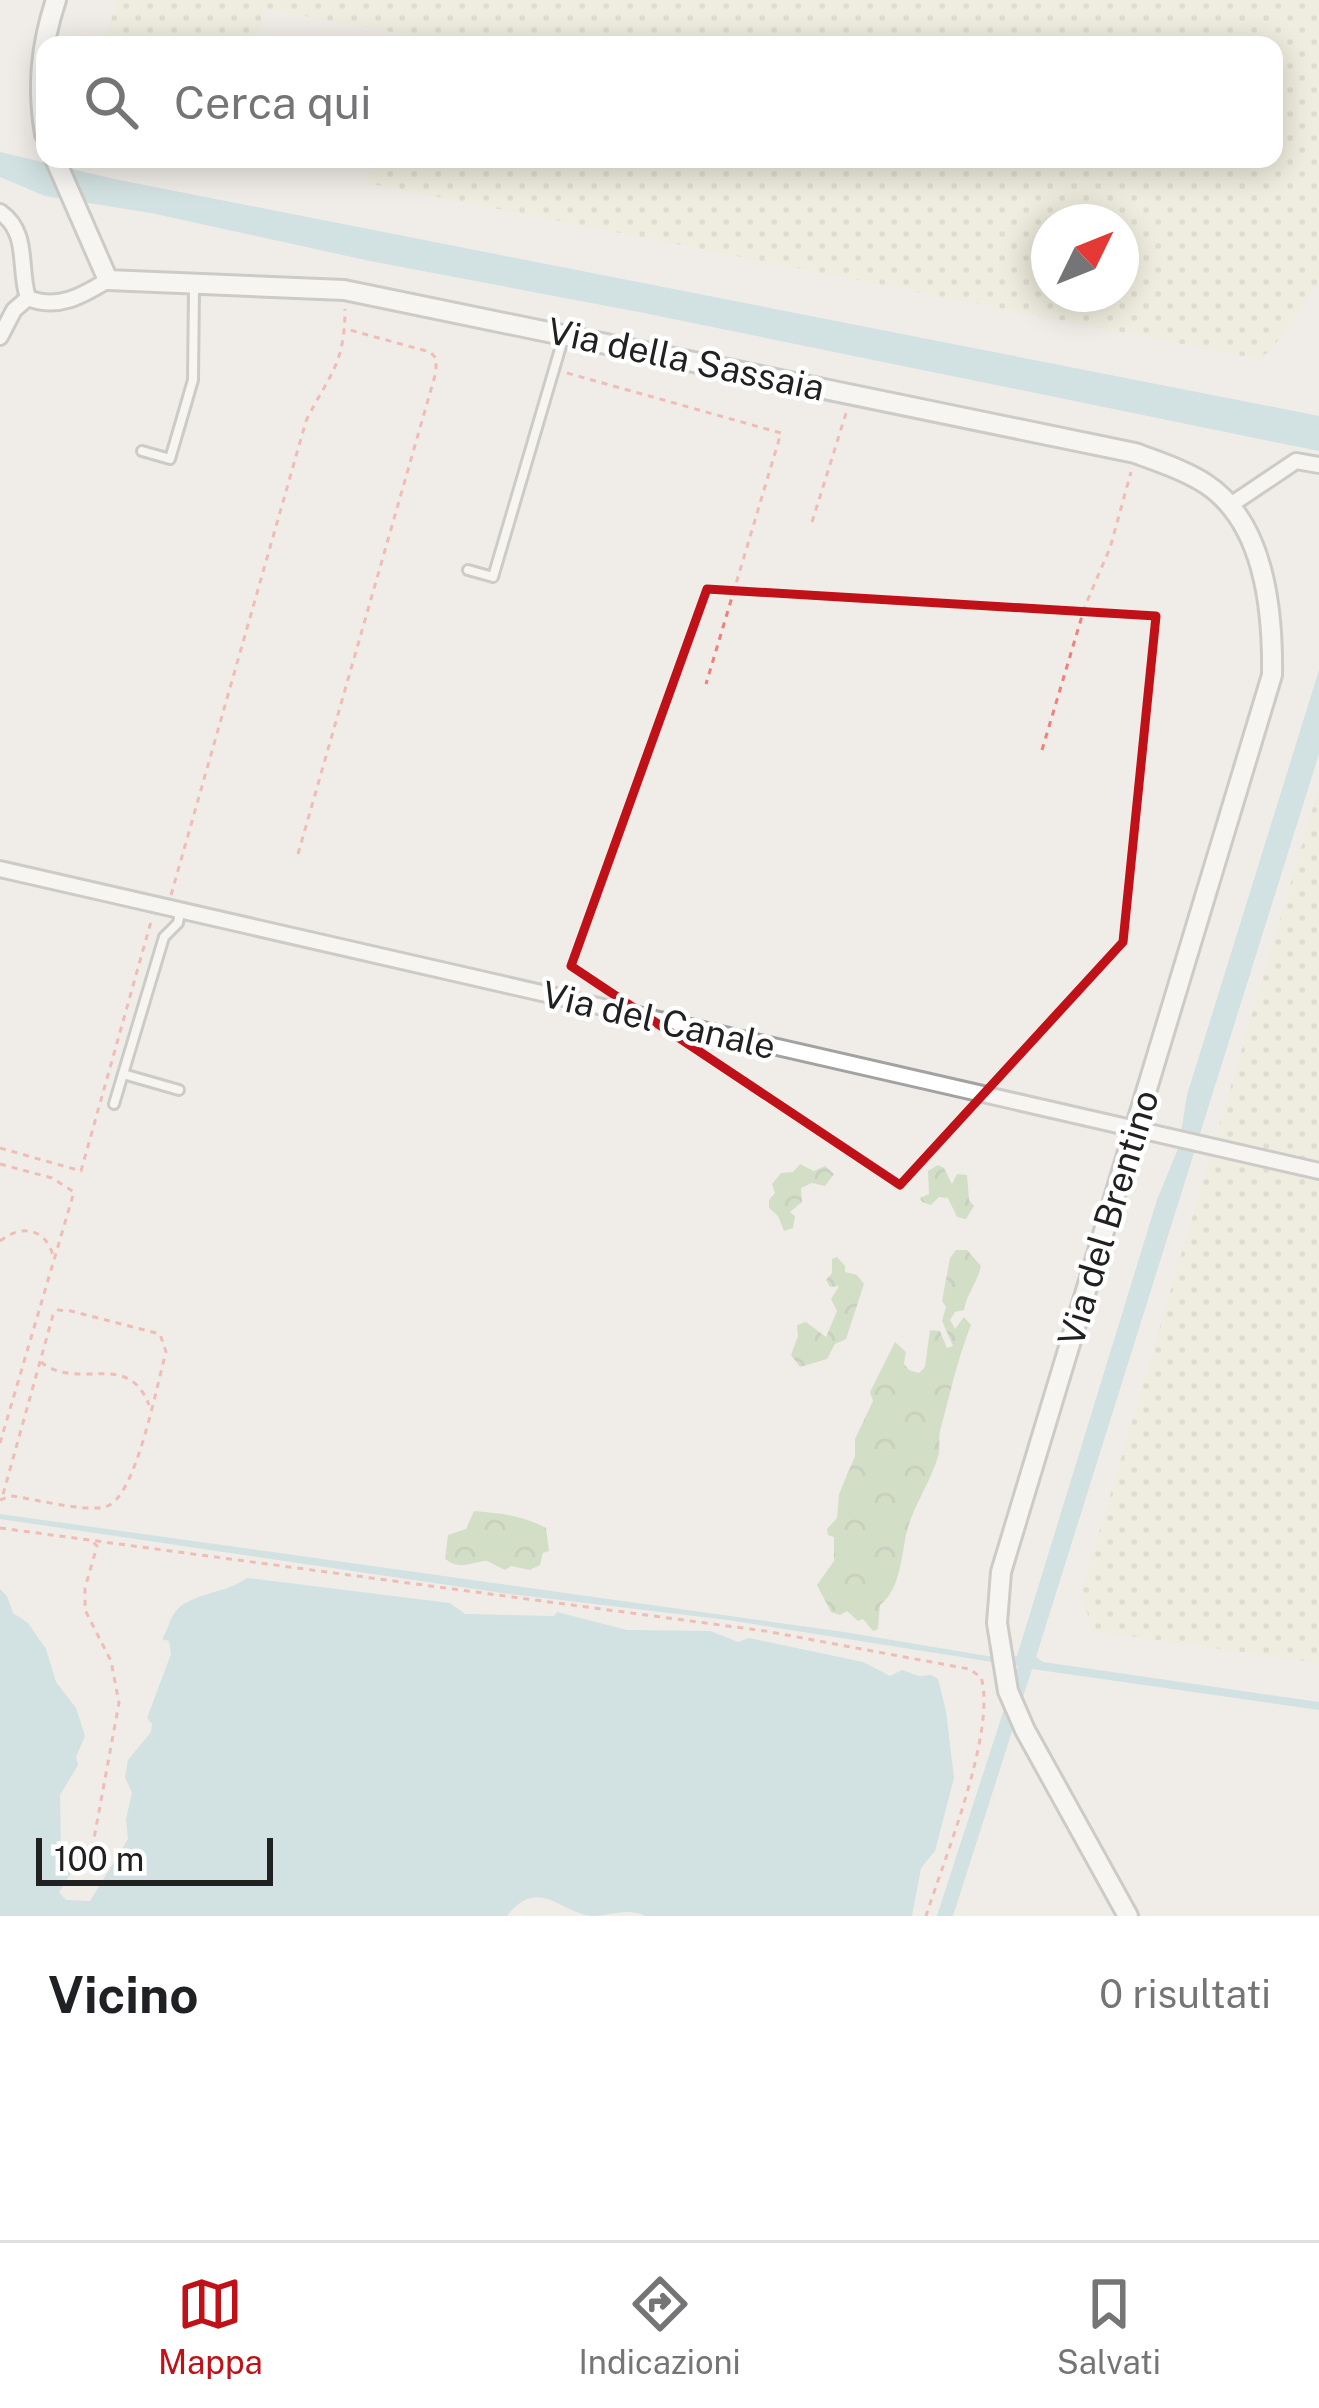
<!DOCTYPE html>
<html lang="it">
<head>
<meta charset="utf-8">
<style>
	body { margin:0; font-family:"Public Sans",sans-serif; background:#f6f6f6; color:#202124 }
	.compass { position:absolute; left:1031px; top:204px; width:108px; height:108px; border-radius:50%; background:#fff; box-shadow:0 6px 30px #0003; rotate:47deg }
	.scale { position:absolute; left:36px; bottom:30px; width:237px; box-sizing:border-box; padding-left:12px; border:6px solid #212121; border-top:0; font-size:33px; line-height:42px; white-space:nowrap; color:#212121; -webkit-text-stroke:9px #fff; paint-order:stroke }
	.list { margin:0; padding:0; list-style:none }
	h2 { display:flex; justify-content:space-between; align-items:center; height:156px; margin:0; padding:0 48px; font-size:51px }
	h2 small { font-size:39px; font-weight:400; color:#757577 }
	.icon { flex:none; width:66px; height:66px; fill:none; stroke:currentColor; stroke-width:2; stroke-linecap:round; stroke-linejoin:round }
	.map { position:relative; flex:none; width:1319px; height:1916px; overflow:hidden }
	.search { position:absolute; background:#fff; box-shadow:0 6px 30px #0003; left:36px; right:36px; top:36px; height:132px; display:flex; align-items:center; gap:30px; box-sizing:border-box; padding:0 42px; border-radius:24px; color:#757577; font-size:45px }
	.sheet { height:324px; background:#fff }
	nav { display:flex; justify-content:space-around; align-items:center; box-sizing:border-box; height:168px; border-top:3px solid #e0e0e0; background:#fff; font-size:33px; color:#757577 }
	nav a { display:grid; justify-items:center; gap:6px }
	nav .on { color:#c01119 }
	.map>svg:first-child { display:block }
	.farmland { fill:url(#farmland-dots); fill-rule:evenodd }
	.forest { fill:url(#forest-crowns) }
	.water { fill:#add2da }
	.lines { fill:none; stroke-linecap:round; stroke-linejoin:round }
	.service-casing { stroke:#a2a2a2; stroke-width:14 }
	.minor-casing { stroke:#a2a2a2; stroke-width:20 }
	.tertiary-casing { stroke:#a2a2a2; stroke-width:24 }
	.path { stroke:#ef827b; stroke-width:3; stroke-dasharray:6 6; stroke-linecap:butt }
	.service { stroke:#fff; stroke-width:8 }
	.minor { stroke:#fff; stroke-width:14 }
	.tertiary { stroke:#fff; stroke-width:18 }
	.marked { fill:none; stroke:#c01119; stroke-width:9; stroke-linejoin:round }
	.labels { text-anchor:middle; stroke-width:9; stroke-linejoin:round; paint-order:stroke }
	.street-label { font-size:36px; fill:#212121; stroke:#fff }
</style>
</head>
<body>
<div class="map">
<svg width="1319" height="1916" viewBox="0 0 1319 1916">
	<defs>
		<pattern id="farmland-dots" width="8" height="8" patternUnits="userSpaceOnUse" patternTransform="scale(3)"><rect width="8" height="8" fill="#ecedd6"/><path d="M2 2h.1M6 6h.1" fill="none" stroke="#cacbb7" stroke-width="1.8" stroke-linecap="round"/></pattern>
		<pattern id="forest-crowns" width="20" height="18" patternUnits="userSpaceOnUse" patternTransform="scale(3)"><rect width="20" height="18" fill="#afcca1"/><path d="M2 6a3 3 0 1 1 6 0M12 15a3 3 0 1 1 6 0" fill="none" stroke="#96af8a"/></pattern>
	</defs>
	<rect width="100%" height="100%" fill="#f0ede8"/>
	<!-- farmland -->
	<g class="farmland">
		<path d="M118 0H1319V284L1270 351 1258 359 367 183 373 159H1274V45H401L402 34 267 9 253 45H102ZM1049 222H1121V294H1049Z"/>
		<polygon points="1319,787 1319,1663 1093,1631 1081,1594"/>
	</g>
	<!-- forest -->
	<g class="forest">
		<polygon points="800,1164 814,1171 825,1166 834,1174 825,1186 812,1183 801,1188 802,1202 790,1212 795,1216 793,1228 784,1231 778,1216 769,1208 769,1200 775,1193 772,1184 781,1173 793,1172"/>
		<polygon points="938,1165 944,1168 952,1184 957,1174 967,1175 969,1200 974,1206 966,1219 957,1217 948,1198 939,1197 931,1205 922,1202 920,1198 929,1194 928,1171"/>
		<path d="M956 1250H967L981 1266C977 1284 967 1293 964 1310L955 1312 950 1320 955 1329 964 1317 971 1325C957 1360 950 1395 940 1431 938 1439 941 1447 938 1457 930 1482 916 1502 908 1527 901 1552 902 1588 880 1605L878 1629 873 1631 863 1619 858 1621 847 1611 840 1615 831 1612 817 1585 834 1561V1537L828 1535 827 1529 837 1518 839 1494 855 1456V1439L873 1401 870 1392 895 1342 906 1352 904 1364 909 1370 919 1373 925 1367 930 1330 940 1331 947 1348 953 1346 942 1321 946 1307 942 1301 950 1258Z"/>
		<polygon points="837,1257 845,1266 845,1272 857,1275 864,1284 846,1339 835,1344 827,1359 800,1367 791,1355 798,1336 797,1325 806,1322 826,1337 837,1311 831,1299 839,1286 830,1287 826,1280 832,1273 832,1259"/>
		<path d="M474 1511C498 1513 523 1515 546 1528L549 1551 543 1553 540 1565 530 1570 511 1566 505 1570 487 1561C470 1562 461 1571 445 1559L448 1535 466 1529Z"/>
	</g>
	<!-- water -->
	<g class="water">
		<polygon points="0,152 114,179 1319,416 1319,451 639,312 370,261 151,213 45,196 0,177"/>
		<polygon points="1319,670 1319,754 1036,1657 1043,1662 1319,1702 1319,1710 1032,1669 953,1916 937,1916 1018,1666 728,1620 502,1593 0,1519 0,1514 844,1632 999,1658 1017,1656 1157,1200 1179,1146 1187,1095"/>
		<path d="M247 1578 450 1603 465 1614 554 1616 557 1612 627 1630 710 1631 738 1642 749 1638 863 1662 890 1676 902 1670 919 1676 931 1675 938 1679 946 1711 954 1778 935 1851 921 1868 912 1916H645C628 1907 611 1916 591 1916 560 1912 538 1876 507 1916H0V1589L7 1596 13 1613 28 1623 46 1649 56 1682 76 1708 85 1736 76 1757 78 1765 60 1795 61 1849 67 1852 73 1870 59 1892 66 1900 90 1901 128 1839 126 1819 132 1793 125 1777 128 1760 151 1732 152 1724 147 1718 171 1654 169 1641 162 1639C168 1630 169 1621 175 1612 190 1593 225 1594 247 1578Z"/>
	</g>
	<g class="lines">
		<!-- service casing -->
		<g class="service-casing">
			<g id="service">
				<polyline points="142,451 170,459 193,380 194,288"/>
				<polyline points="468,570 493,577 563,339"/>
				<polyline points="123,1074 179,1090"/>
				<polyline points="114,1104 164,937 178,923 180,912"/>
			</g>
		</g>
		<!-- minor casing -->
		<g class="minor-casing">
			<g id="minor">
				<path d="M0 212C30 233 18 267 28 298"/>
				<path d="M28 298C58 310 82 296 108 280"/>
				<polyline points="0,337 14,310 28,298"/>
				<polyline points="1229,506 1296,461 1319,465"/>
				<polyline points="0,869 1319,1171"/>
			</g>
		</g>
		<!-- tertiary casing -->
		<g class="tertiary-casing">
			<g id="tertiary">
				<path d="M45 134C37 87 41 45 56 0"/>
				<path d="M55 159 108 280 344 290 1135 453C1159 462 1184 470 1206 484 1265 523 1273 611 1272 675L1001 1572 997 1623 1008 1691 1025 1730 1128 1916"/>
			</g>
		</g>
		<!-- path -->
		<g class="path">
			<polyline points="567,373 781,433 706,684"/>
			<polyline points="812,522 847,410"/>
			<polyline points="1042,750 1085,606 1110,548 1131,472"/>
			<polyline points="298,854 436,372 436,358 430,352 346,329"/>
			<path d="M171 895 306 421C328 376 345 366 345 309"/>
			<polyline points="0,1148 81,1171 152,918"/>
			<polyline points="0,1164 52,1178 74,1192 0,1443"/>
			<path d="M0 1241C21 1224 45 1228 53 1255"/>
			<path d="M41 1362C78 1392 128 1349 149 1405"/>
			<path d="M0 1500 11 1496C36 1499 82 1512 105 1507 136 1500 157 1383 166 1352L160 1334 71 1311 58 1310 53 1315 2 1498"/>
			<path d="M0 1528 765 1631 969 1669 981 1677C997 1731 944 1859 926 1916"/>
			<polyline points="90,1860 119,1703 111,1661 85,1610 85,1588 97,1546 93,1542"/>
		</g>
		<!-- service -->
		<use href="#service" class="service"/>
		<!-- minor -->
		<use href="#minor" class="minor"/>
		<!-- tertiary -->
		<use href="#tertiary" class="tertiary"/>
	</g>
	<!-- marked area -->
	<path d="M0 0H1319V1916H0ZM707 589 1156 616 1123 942 900 1185 571 966Z" fill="#f0ede8" fill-opacity=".55" fill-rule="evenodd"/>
	<path class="marked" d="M707 589 1156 616 1123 942 900 1185 571 966Z"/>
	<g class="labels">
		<!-- street labels -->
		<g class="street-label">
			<text transform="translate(686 359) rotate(12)" y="13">Via della Sassaia</text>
			<text transform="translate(659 1020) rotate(13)" y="13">Via del Canale</text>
			<text transform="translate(1108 1218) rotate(-73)" y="13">Via del Brentino</text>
		</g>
	</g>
</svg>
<svg class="compass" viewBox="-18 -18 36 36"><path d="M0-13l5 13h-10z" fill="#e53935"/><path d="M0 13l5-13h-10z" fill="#757577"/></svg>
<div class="scale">100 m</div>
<div class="search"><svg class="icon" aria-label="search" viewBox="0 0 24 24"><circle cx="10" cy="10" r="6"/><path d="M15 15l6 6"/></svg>Cerca qui</div>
</div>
<section class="sheet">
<h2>Vicino<small>0 risultati</small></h2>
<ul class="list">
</ul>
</section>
<nav>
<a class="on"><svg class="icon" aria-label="map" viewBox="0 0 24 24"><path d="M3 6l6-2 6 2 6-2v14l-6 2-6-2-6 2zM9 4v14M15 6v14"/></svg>Mappa</a>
<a><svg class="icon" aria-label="directions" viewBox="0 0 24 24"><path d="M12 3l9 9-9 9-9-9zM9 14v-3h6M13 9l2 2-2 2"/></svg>Indicazioni</a>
<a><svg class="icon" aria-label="saved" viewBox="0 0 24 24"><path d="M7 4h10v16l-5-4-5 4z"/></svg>Salvati</a>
</nav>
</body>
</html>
